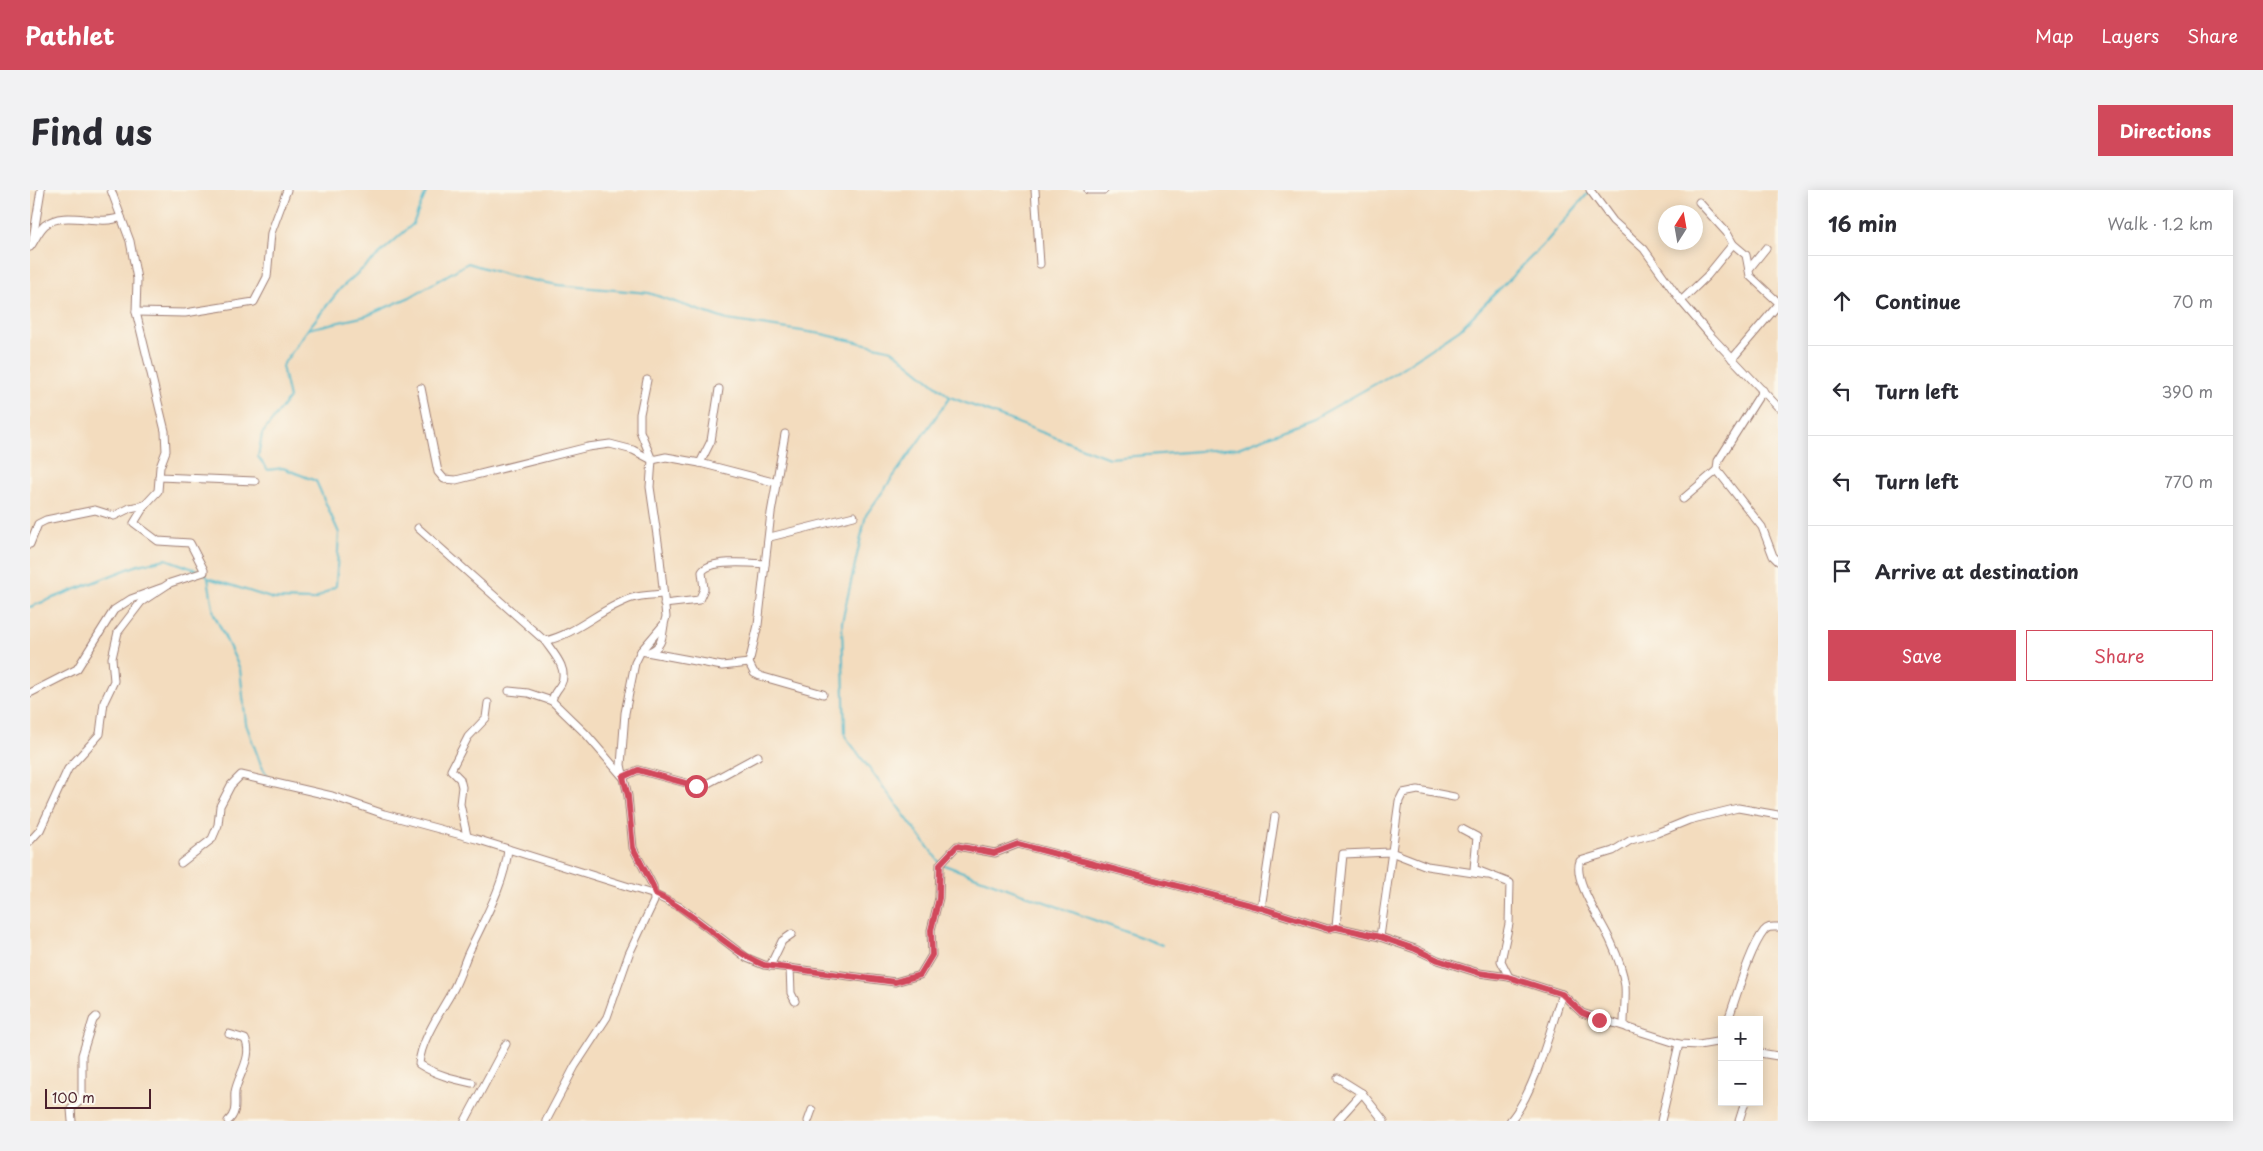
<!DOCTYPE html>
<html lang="en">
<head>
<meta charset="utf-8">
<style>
	body { margin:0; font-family:"Playpen Sans",sans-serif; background:#f2f2f3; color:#2b2b33 }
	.controls { position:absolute; right:15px; bottom:15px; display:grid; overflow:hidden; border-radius:0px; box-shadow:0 2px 12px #0003 }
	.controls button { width:45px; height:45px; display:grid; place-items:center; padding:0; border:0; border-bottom:1px solid #e1e1e2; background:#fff; color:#2b2b33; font:25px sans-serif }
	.compass { position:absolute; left:1628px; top:15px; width:45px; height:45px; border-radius:50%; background:#fff; box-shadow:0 2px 12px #0003; rotate:11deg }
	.scale { position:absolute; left:15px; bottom:12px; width:106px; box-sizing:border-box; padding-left:5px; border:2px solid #4a1f2b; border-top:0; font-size:14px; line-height:18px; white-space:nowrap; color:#4a1f2b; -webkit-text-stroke:4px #fbf7ec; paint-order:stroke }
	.stop { position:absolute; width:15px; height:15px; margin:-11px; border:4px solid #d1495b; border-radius:50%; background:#fff }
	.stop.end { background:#d1495b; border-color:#fff; box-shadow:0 1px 5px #0008 }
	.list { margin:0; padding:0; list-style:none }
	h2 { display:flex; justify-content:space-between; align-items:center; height:65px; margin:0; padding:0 20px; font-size:21px }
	h2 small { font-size:16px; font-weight:400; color:#7c7c81 }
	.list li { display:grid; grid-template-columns:32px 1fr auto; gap:15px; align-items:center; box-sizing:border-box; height:90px; padding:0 20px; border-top:1px solid #e1e1e2 }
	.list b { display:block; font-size:19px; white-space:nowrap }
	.list em { font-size:16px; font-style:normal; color:#7c7c81 }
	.actions { display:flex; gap:10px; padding:15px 20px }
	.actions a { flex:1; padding:11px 0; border:1px solid #d1495b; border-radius:0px; text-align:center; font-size:18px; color:#d1495b }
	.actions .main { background:#d1495b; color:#fff }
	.icon { flex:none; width:28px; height:28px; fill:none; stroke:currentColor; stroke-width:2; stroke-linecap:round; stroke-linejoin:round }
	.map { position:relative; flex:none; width:1748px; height:931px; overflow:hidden; border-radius:0px }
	header { display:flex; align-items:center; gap:30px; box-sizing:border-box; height:70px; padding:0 25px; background:#d1495b; color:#fff }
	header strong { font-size:24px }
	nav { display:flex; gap:28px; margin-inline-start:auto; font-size:18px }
	.intro { display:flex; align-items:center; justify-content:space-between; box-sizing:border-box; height:120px; padding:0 30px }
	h1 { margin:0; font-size:35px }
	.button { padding:12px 22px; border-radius:0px; background:#d1495b; color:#fff; font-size:18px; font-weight:700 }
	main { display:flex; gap:30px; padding:0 30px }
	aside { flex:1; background:#fff; border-radius:0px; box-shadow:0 2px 12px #0003 }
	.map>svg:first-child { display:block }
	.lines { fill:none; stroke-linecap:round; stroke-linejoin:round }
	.stream { stroke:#4cb7c9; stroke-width:2 }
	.street-casing { stroke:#9e7e74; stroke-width:9 }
	.street { stroke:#fff; stroke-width:7 }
	.route { stroke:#d1495b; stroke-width:6 }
</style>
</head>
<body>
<header>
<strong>Pathlet</strong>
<nav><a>Map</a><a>Layers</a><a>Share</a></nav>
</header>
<div class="intro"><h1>Find us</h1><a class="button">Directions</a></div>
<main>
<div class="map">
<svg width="1748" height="931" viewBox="0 0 1748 931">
	<rect width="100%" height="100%" fill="#fbf7ec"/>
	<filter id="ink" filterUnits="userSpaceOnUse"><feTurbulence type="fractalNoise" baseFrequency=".02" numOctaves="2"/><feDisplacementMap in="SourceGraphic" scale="10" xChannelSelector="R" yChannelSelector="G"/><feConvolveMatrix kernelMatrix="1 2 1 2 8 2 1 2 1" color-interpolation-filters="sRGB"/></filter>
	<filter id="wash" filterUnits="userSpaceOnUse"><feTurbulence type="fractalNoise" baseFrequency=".0096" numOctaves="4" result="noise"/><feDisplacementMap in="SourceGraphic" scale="20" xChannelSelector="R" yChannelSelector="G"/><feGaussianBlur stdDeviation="1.12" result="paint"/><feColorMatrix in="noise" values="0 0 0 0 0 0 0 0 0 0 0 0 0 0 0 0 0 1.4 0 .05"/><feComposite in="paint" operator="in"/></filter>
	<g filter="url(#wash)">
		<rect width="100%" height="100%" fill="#f3dcbe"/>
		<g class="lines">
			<!-- stream -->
			<g class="stream">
				<polyline points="278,139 336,126 380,107 438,73 477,85 528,95 619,103 697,130 792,144 862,160 920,207 1079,268 1208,258 1283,229 1363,184 1430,139 1516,52 1559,2"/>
				<polyline points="175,384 178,388 244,409 284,410 306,396 309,343 286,291 253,278 238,280 228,267 232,244 259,208 252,176 278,139 311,98 383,34 397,0"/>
				<polyline points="178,388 184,424 210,479 216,534 231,575 239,589"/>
				<polyline points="0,417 108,375 136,369 169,381"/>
				<polyline points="910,673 815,546 812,432 836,325 920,207"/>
				<polyline points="914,675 1132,755"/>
			</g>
		</g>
	</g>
	<g filter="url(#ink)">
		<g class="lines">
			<!-- street casing -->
			<g class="street-casing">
				<g id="street">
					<polyline points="1005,0 1010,74"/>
					<polyline points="1058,0 1074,0"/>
					<polyline points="1560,0 1583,31 1614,59 1651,111 1680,145 1748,217"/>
					<polyline points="3,49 11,0"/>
					<polyline points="1703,54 1716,65 1720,86 1748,112"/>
					<path d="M0 57C5 51 8 41 15 35 35 19 68 37 91 27"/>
					<polyline points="1719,79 1736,58"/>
					<polyline points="1651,111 1677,86 1703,54 1697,43 1669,12"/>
					<polyline points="106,122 155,123 224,112 237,87 241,43 257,0"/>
					<polyline points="1702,169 1748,115"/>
					<polyline points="391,198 408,282 414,289 426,290 558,257 580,254 603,260 622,270 636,267 670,273 747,293"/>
					<polyline points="1733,200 1688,271 1687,280 1732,337 1743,366 1748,371"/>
					<polyline points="755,244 741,323 728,435 719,473 724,483 730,486 793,504"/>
					<polyline points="670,273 681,251 689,199"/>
					<polyline points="129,287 225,291"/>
					<polyline points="1653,309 1687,280"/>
					<path d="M388 338 515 451C547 444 571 418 602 408 611 405 623 405 633 404"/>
					<polyline points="740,347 824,326"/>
					<polyline points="0,354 8,334 16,330 65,320 84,326 100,318 115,315"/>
					<path d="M634 414 669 410 674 399 672 382C679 369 721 373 735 374"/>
					<path d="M515 451C523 463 539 479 531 494 527 501 523 503 522 511"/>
					<polyline points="611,461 692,476 719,473"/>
					<path d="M619 462C632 457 632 448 634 435"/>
					<polyline points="479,501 498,503 522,511 556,544 593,587 608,580 671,597 728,566"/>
					<polyline points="0,503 47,479 84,420 101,409 131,398"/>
					<polyline points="1432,639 1447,647 1444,679 1480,693 1479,734 1471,771 1479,787"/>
					<polyline points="437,646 430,614 432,597 430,589 421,580 438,547 456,528 458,513"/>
					<polyline points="0,651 10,640 38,579 70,544 74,512 84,491 82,468 88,442 111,412 140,393 174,382 174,380 160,353 128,351 104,333 115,315 128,301 130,277 136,261 135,241 106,122 107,89 100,51 81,0"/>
					<polyline points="151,673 182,649 188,635 190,616 201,595 211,585 302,606 354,624 446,649 625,705 650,717 717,768 734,775 760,778 761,803 765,811"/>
					<polyline points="1231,718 1245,626"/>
					<polyline points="1306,737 1313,664 1361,662 1397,676 1457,685"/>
					<polyline points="1350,747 1369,611 1373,603 1388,600 1424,607"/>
					<polyline points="740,776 752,751 762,744"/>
					<polyline points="758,778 865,792 890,785 902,765 901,740 909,708 910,674 927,656 965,663 988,654 1231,718 1298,739 1306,737 1350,747 1385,759 1408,770 1449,783 1479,787 1532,804 1552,823 1649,854 1669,855 1692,851"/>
					<path d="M1698 830C1707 806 1719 760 1734 741 1738 736 1742 737 1748 737"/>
					<path d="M1598 838 1594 834C1594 821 1596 809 1595 796 1593 781 1587 765 1581 752 1573 733 1542 690 1550 671L1583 661 1601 650 1627 643 1659 630 1708 618 1748 625"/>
					<polyline points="1729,860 1730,863 1748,866"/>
					<polyline points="1308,888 1332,903 1354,931"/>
					<path d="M442 893C424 889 406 885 389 874 391 849 412 820 424 798 429 788 433 776 437 766 452 733 475 695 478 659"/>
					<polyline points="42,931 41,919 52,909 52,865 63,830 66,827"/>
					<path d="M198 931C208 922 204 913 205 902 208 885 224 866 215 849L199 844"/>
					<polyline points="435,931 476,854"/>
					<polyline points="516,931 545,876 577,827 599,764 624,711 623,696 603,658 598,606 591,575 595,523 605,473 611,461 634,434 636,427 629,359 620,297 622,270 610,241 610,224 617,190"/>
					<polyline points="778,931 782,920"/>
					<polyline points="1307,931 1332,903"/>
					<path d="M1480 931C1504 904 1520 840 1532 804"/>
					<polyline points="1631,931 1649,854"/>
					<polyline points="1709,931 1715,912"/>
				</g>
			</g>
			<!-- street -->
			<use href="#street" class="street"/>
		</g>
	</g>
	<g class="lines" filter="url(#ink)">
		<!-- route -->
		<path class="route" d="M666 596 608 580 593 587 598 606 603 658 623 696 625 704C665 722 694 758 734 775L865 792 890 785 902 765 901 740 909 708 910 674 927 656 964 663 988 654 1231 718 1298 739 1306 737 1350 747 1385 759 1408 770 1449 783 1478 787 1532 804 1552 823 1569 830"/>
	</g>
</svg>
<div class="controls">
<button>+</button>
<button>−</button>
</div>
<svg class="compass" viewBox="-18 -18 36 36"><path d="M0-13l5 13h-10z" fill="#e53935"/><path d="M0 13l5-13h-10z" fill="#7c7c81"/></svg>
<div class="scale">100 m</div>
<div class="stop" style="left:666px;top:596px"></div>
<div class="stop end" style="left:1569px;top:830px"></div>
</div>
<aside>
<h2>16 min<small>Walk · 1.2 km</small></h2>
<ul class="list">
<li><svg class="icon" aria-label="ahead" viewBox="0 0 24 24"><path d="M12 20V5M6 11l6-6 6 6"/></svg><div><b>Continue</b></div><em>70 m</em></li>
<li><svg class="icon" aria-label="left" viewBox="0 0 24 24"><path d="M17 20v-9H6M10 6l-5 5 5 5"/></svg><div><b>Turn left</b></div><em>390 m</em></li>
<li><svg class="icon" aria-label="left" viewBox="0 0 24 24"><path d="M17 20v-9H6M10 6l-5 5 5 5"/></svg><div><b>Turn left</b></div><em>770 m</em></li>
<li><svg class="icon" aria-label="arrive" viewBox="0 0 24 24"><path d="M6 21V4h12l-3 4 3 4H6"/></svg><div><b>Arrive at destination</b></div></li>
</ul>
<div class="actions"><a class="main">Save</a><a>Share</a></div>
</aside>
</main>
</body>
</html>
